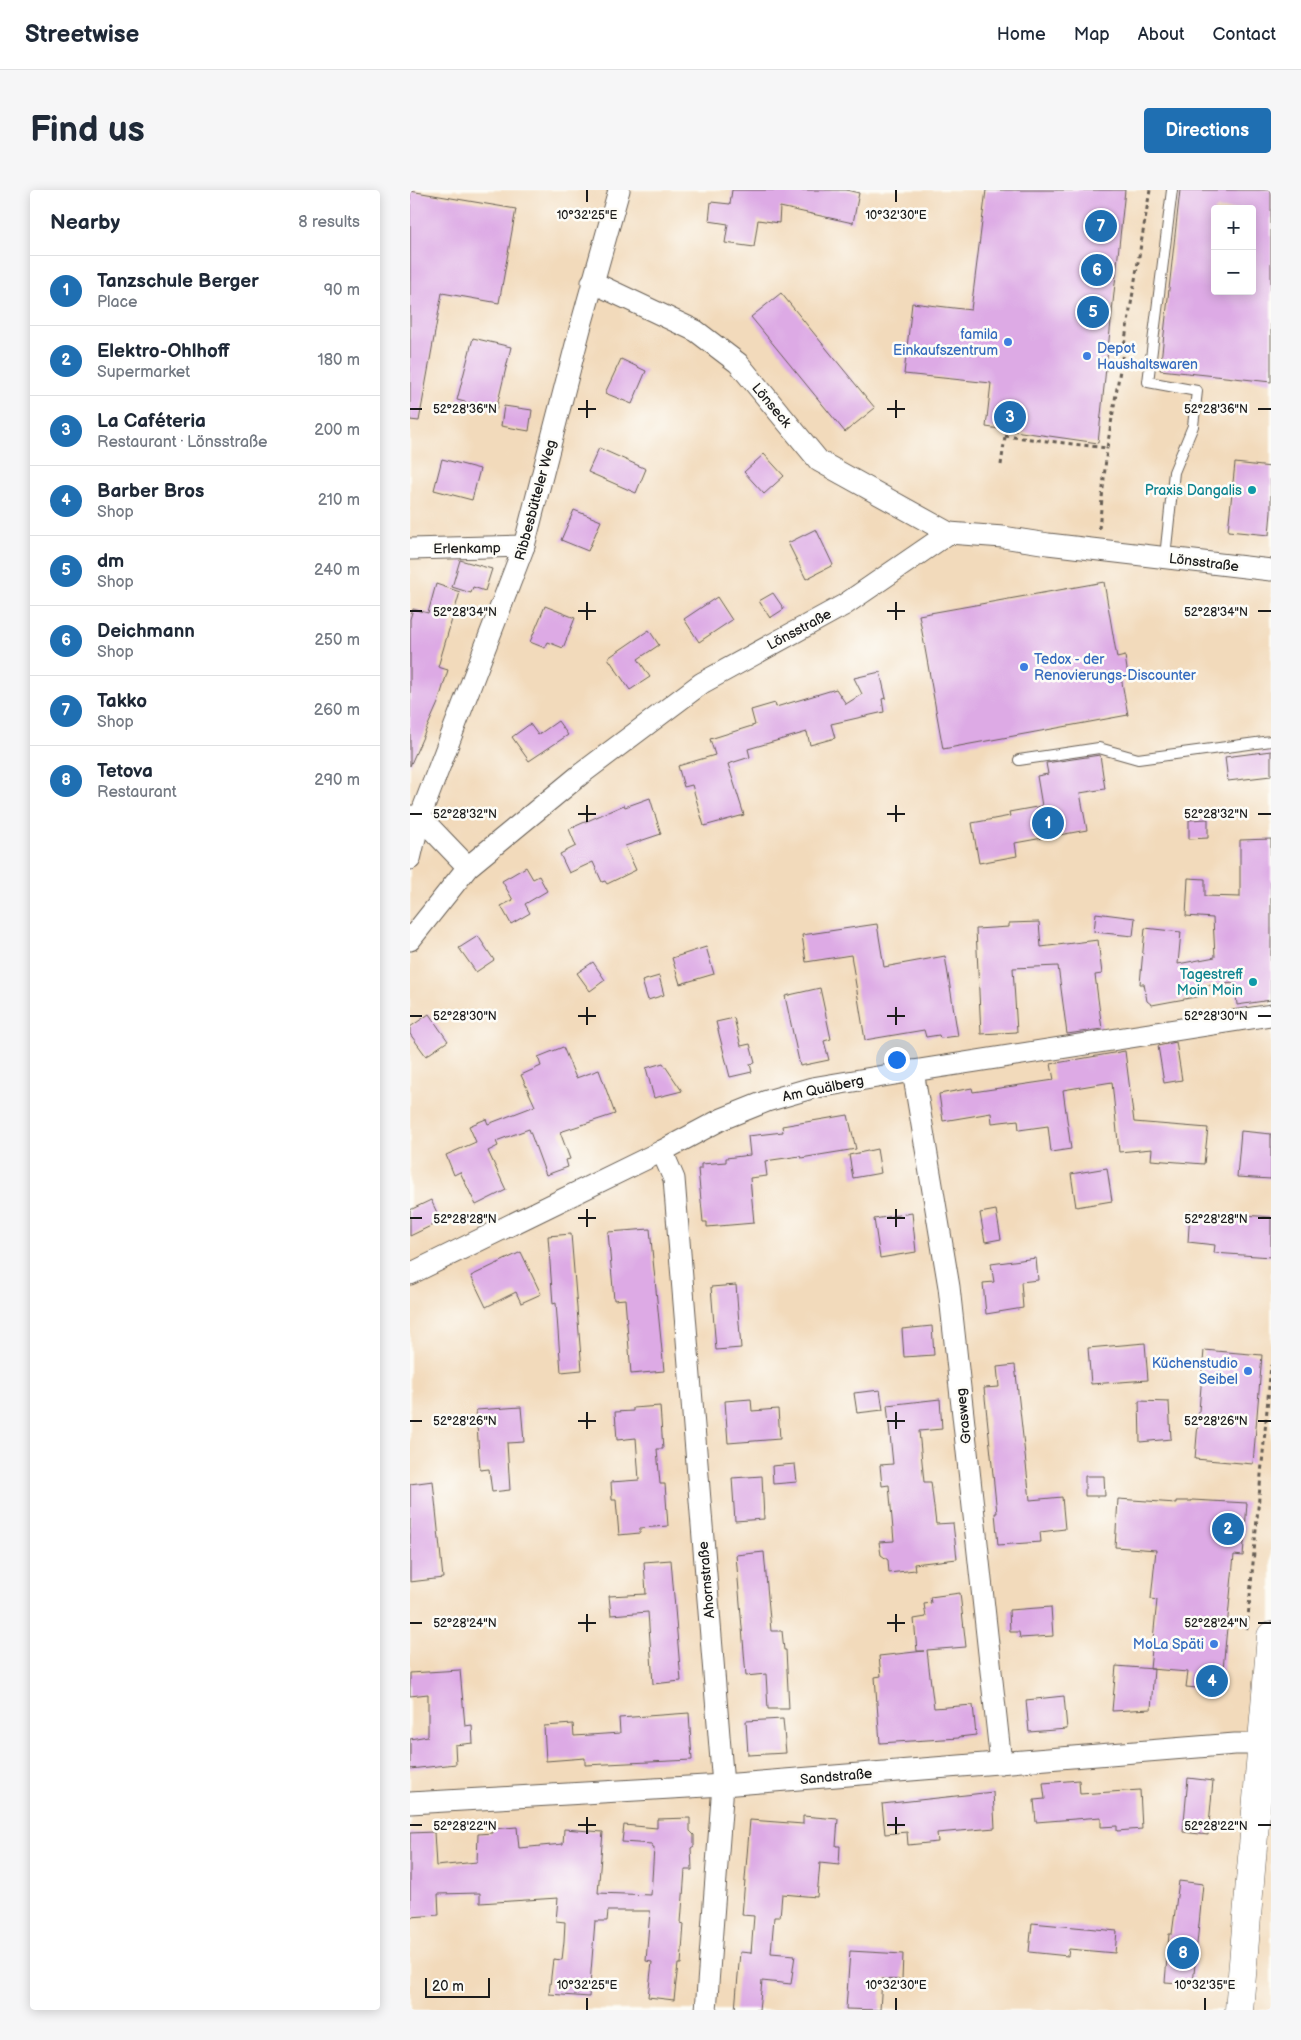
<!DOCTYPE html>
<html lang="en">
<head>
<meta charset="utf-8">
<style>
	body { margin:0; font-family:"Balsamiq Sans",sans-serif; background:#f6f6f7; color:#1f2937 }
	.controls { position:absolute; right:15px; top:15px; display:grid; overflow:hidden; border-radius:5px; box-shadow:0 2px 12px #0003 }
	.controls button { width:45px; height:45px; display:grid; place-items:center; padding:0; border:0; border-bottom:1px solid #e0e1e3; background:#fff; color:#1f2937; font:25px sans-serif }
	.scale { position:absolute; left:15px; bottom:12px; width:65px; box-sizing:border-box; padding-left:5px; border:2px solid #1c1c1c; border-top:0; font-size:14px; line-height:18px; white-space:nowrap; color:#1c1c1c; -webkit-text-stroke:4px #fdfcf7; paint-order:stroke }
	.you { position:absolute; left:486px; top:869px; width:18px; height:18px; margin:-12px; border:4px solid #fff; border-radius:50%; background:#1a73e8; box-shadow:0 0 0 8px #1a73e833 }
	.badge { display:grid; place-items:center; width:32px; height:32px; border-radius:50%; background:#1f6fb2; color:#fff; font-size:16px; font-weight:700 }
	.pin { position:absolute; translate:-50% -50%; border:2px solid #fff; box-shadow:0 1px 5px #0006 }
	.list { margin:0; padding:0; list-style:none }
	h2 { display:flex; justify-content:space-between; align-items:center; height:65px; margin:0; padding:0 20px; font-size:21px }
	h2 small { font-size:16px; font-weight:400; color:#747a83 }
	.list li { display:grid; grid-template-columns:32px 1fr auto; gap:15px; align-items:center; box-sizing:border-box; height:70px; padding:0 20px; border-top:1px solid #e0e1e3 }
	.list b { display:block; font-size:19px; white-space:nowrap }
	.list p { margin:0; font-size:16px; white-space:nowrap; color:#747a83 }
	.list em { font-size:16px; font-style:normal; color:#747a83 }
	.map { position:relative; flex:none; width:861px; height:1820px; overflow:hidden; border-radius:5px }
	header { display:flex; align-items:center; gap:30px; box-sizing:border-box; height:70px; padding:0 25px; background:#fff; border-bottom:1px solid #e0e1e3 }
	header strong { font-size:24px }
	nav { display:flex; gap:28px; margin-inline-start:auto; font-size:18px }
	.intro { display:flex; align-items:center; justify-content:space-between; box-sizing:border-box; height:120px; padding:0 30px }
	h1 { margin:0; font-size:35px }
	.button { padding:12px 22px; border-radius:5px; background:#1f6fb2; color:#fff; font-size:18px; font-weight:700 }
	main { display:flex; gap:30px; padding:0 30px }
	aside { flex:1; background:#fff; border-radius:5px; box-shadow:0 2px 12px #0003 }
	.map>svg:first-child { display:block }
	.building { fill:#ddaae5; fill-rule:evenodd }
	.lines { fill:none; stroke-linecap:round; stroke-linejoin:round }
	.lane-casing { stroke:#675e54; stroke-width:12 }
	.street-casing { stroke:#675e54; stroke-width:23 }
	.secondary-casing { stroke:#675e54; stroke-width:29 }
	.path { stroke:#675e54; stroke-width:3; stroke-dasharray:4 4; stroke-linecap:butt }
	.lane { stroke:#fff; stroke-width:10 }
	.street { stroke:#fff; stroke-width:21 }
	.secondary { stroke:#fff; stroke-width:28 }
	.ticks { fill:none; stroke:#1c1c1c; stroke-width:2 }
	.shop-dot { fill:#3f7fe0; stroke:#fdfcf7; stroke-width:2 }
	.culture-dot { fill:#0f9aa8; stroke:#fdfcf7; stroke-width:2 }
	.labels { text-anchor:middle; stroke-width:5; stroke-linejoin:round; paint-order:stroke }
	.shop-label { font-size:14px; fill:#366cbe; stroke:#fdfcf7; text-anchor:end }
	.street-label { font-size:14px; fill:#1c1c1c; stroke:#fdfcf7 }
	.culture-label { font-size:14px; fill:#0d838f; stroke:#fdfcf7; text-anchor:end }
	.ticks-label { font-size:12px; text-anchor:middle; fill:#1c1c1c; stroke:#fdfcf7; stroke-width:5; stroke-linejoin:round; paint-order:stroke }
</style>
</head>
<body>
<header>
<strong>Streetwise</strong>
<nav><a>Home</a><a>Map</a><a>About</a><a>Contact</a></nav>
</header>
<div class="intro"><h1>Find us</h1><a class="button">Directions</a></div>
<main>
<aside>
<h2>Nearby<small>8 results</small></h2>
<ul class="list">
<li><span class="badge">1</span><div><b>Tanzschule Berger</b><p>Place</p></div><em>90 m</em></li>
<li><span class="badge">2</span><div><b>Elektro-Ohlhoff</b><p>Supermarket</p></div><em>180 m</em></li>
<li><span class="badge">3</span><div><b>La Caféteria</b><p>Restaurant · Lönsstraße</p></div><em>200 m</em></li>
<li><span class="badge">4</span><div><b>Barber Bros</b><p>Shop</p></div><em>210 m</em></li>
<li><span class="badge">5</span><div><b>dm</b><p>Shop</p></div><em>240 m</em></li>
<li><span class="badge">6</span><div><b>Deichmann</b><p>Shop</p></div><em>250 m</em></li>
<li><span class="badge">7</span><div><b>Takko</b><p>Shop</p></div><em>260 m</em></li>
<li><span class="badge">8</span><div><b>Tetova</b><p>Restaurant</p></div><em>290 m</em></li>
</ul>
</aside>
<div class="map">
<svg width="861" height="1820" viewBox="0 0 861 1820">
	<rect width="100%" height="100%" fill="#fdfcf7"/>
	<filter id="ink" filterUnits="userSpaceOnUse"><feTurbulence type="fractalNoise" baseFrequency=".02" numOctaves="2"/><feDisplacementMap in="SourceGraphic" scale="10" xChannelSelector="R" yChannelSelector="G"/><feConvolveMatrix kernelMatrix="1 2 1 2 8 2 1 2 1" color-interpolation-filters="sRGB"/></filter>
	<filter id="wash" filterUnits="userSpaceOnUse"><feTurbulence type="fractalNoise" baseFrequency=".0096" numOctaves="4" result="noise"/><feDisplacementMap in="SourceGraphic" scale="20" xChannelSelector="R" yChannelSelector="G"/><feGaussianBlur stdDeviation="1.12" result="paint"/><feColorMatrix in="noise" values="0 0 0 0 0 0 0 0 0 0 0 0 0 0 0 0 0 1.4 0 .05"/><feComposite in="paint" operator="in"/></filter>
	<g filter="url(#wash)">
		<rect width="100%" height="100%" fill="#f2dabb"/>
		<g id="blocks">
			<!-- building -->
			<g class="building">
				<polygon points="322,0 436,0 449,3 443,33 370,17 369,33 348,30 344,57 315,53 318,34 299,31 301,12 320,14"/>
				<polygon points="576,0 715,0 688,253 576,237 581,193 494,184 502,113 561,120"/>
				<path d="M770 0H861V192L750 180ZM805 19H842V101H805Z"/>
				<polygon points="0,1 106,19 89,113 32,103 9,231 0,230"/>
				<polygon points="371,103 465,218 435,242 341,127"/>
				<polygon points="63,148 101,157 86,220 47,210"/>
				<polygon points="211,169 236,181 222,214 195,203"/>
				<polygon points="94,216 122,220 119,241 91,236"/>
				<polygon points="189,258 236,279 226,303 178,282"/>
				<polygon points="354,264 374,286 354,304 334,282"/>
				<polygon points="32,269 70,279 62,310 24,300"/>
				<polygon points="825,273 861,277 861,322 859,345 818,341"/>
				<polygon points="164,320 191,331 178,361 151,350"/>
				<polygon points="406,339 423,375 396,389 378,353"/>
				<polygon points="50,370 82,379 75,401 63,397 61,403 42,397"/>
				<polygon points="694,392 707,468 715,466 718,486 711,487 718,525 533,559 509,425"/>
				<polygon points="26,394 50,402 28,477 38,480 28,513 0,576 0,429 3,419 18,423"/>
				<polygon points="363,403 374,419 360,428 349,411"/>
				<polygon points="307,407 322,430 289,452 274,429"/>
				<polygon points="135,416 165,428 153,458 138,452 135,458 120,452"/>
				<polygon points="239,440 249,455 228,469 240,487 220,500 198,468"/>
				<polygon points="470,482 476,508 472,509 474,522 421,534 425,548 400,555 397,542 338,559 340,567 318,574 334,625 294,636 282,595 274,597 268,576 305,565 300,549 345,535 341,520 365,513 366,517 426,499 436,514 452,504 444,488"/>
				<polygon points="148,531 158,545 119,571 102,547 120,534 128,545"/>
				<polygon points="861,561 861,586 818,591 815,567"/>
				<polygon points="690,565 695,599 670,603 677,640 605,653 607,666 569,673 562,633 600,626 599,622 632,616 627,586 638,584 636,573"/>
				<polygon points="240,608 251,644 215,656 226,680 197,694 195,691 192,692 183,672 159,683 150,664 166,656 159,639 214,615 215,617"/>
				<polygon points="798,629 798,648 779,649 779,630"/>
				<polygon points="861,649 861,810 827,815 825,793 790,796 791,806 742,815 737,811 734,794 730,794 735,738 771,742 768,774 805,767 803,728 776,726 778,688 795,689 795,706 830,707 830,650"/>
				<polygon points="116,677 123,689 129,686 137,701 115,714 120,723 101,734 91,716 103,710 92,691"/>
				<polygon points="686,723 725,728 723,746 684,742"/>
				<polygon points="629,732 631,757 688,750 692,784 685,785 692,839 657,844 648,776 603,778 607,842 571,844 566,739 599,737 599,733"/>
				<polygon points="467,734 474,777 535,766 548,846 530,848 529,845 516,847 514,840 455,850 441,765 396,772 392,745"/>
				<polygon points="68,746 84,770 66,782 49,758"/>
				<polygon points="296,757 304,784 270,794 262,768"/>
				<polygon points="183,772 195,790 180,801 167,783"/>
				<polygon points="249,786 254,805 238,810 232,791"/>
				<polygon points="410,798 421,849 414,851 419,870 390,876 375,806"/>
				<polygon points="19,824 38,851 16,866 0,844 0,837"/>
				<polygon points="324,828 331,856 340,854 345,873 340,874 342,882 320,887 306,832"/>
				<polygon points="766,852 772,890 754,893 748,856"/>
				<polygon points="153,857 166,888 189,880 205,924 150,942 160,969 156,970 158,977 136,985 119,939 86,951 88,956 78,961 96,1000 66,1015 50,982 44,985 36,965 66,952 59,936 76,929 78,934 125,916 111,885 131,876 128,867"/>
				<polygon points="715,861 724,932 798,938 794,974 741,970 742,959 709,962 702,892 653,900 661,959 641,962 638,936 609,940 608,930 582,933 581,923 533,931 529,904 562,898 563,902 644,890 641,874"/>
				<polygon points="253,873 272,901 244,908 236,878"/>
				<polygon points="438,925 446,959 391,968 390,966 355,971 357,986 340,988 344,1033 297,1037 297,1032 293,1032 288,979 291,979 291,974 316,972 316,968 340,965 338,946 373,942 372,936"/>
				<polygon points="831,941 861,944 861,989 827,987"/>
				<polygon points="467,959 471,983 443,988 439,965"/>
				<polygon points="697,978 702,1011 666,1017 661,984"/>
				<polygon points="21,1010 31,1031 0,1046 0,1020"/>
				<polygon points="586,1020 591,1049 575,1052 570,1023"/>
				<polygon points="780,1021 861,1027 861,1067 804,1063 805,1055 778,1052"/>
				<polygon points="502,1023 506,1062 470,1068 464,1029"/>
				<polygon points="240,1039 254,1181 221,1184 215,1109 204,1110 198,1042"/>
				<polygon points="161,1044 172,1180 151,1182 146,1113 143,1114 138,1046"/>
				<polygon points="111,1062 131,1104 111,1113 106,1102 76,1117 61,1086"/>
				<polygon points="626,1068 628,1090 611,1092 613,1118 576,1124 573,1093 584,1092 581,1074"/>
				<polygon points="326,1095 331,1158 306,1160 301,1097"/>
				<polygon points="522,1136 524,1165 494,1167 492,1139"/>
				<polygon points="735,1153 738,1190 681,1194 678,1158"/>
				<polygon points="794,1160 852,1165 843,1274 785,1269"/>
				<polygon points="605,1175 620,1310 652,1307 655,1339 630,1342 631,1352 588,1355 585,1323 587,1323 574,1198 589,1197 587,1177"/>
				<polygon points="470,1200 473,1220 447,1223 444,1203"/>
				<polygon points="341,1209 342,1221 368,1219 370,1249 318,1253 315,1211"/>
				<polygon points="530,1209 532,1239 509,1241 514,1292 521,1292 526,1334 543,1333 547,1369 504,1374 505,1380 479,1383 478,1370 471,1365 469,1352 484,1351 479,1295 472,1296 470,1275 483,1274 477,1215"/>
				<polygon points="729,1211 759,1212 761,1249 730,1252"/>
				<polygon points="250,1216 253,1259 247,1259 250,1294 255,1294 258,1336 230,1338 230,1343 209,1345 206,1310 202,1310 201,1292 229,1290 226,1248 207,1250 205,1222 223,1221 223,1218"/>
				<polygon points="111,1217 114,1252 97,1253 100,1300 82,1302 79,1279 70,1280 66,1220"/>
				<polygon points="385,1274 387,1292 363,1294 362,1276"/>
				<polygon points="352,1286 354,1329 325,1331 322,1288"/>
				<polygon points="675,1286 694,1286 695,1306 675,1306"/>
				<polygon points="23,1291 33,1388 0,1392 0,1294"/>
				<polygon points="708,1309 766,1313 766,1311 782,1311 782,1310 837,1313 833,1366 824,1365 811,1500 776,1497 778,1482 740,1479 747,1410 741,1409 746,1360 705,1357"/>
				<polygon points="354,1362 361,1441 372,1441 374,1460 376,1460 379,1519 358,1519 356,1484 336,1486 326,1365"/>
				<polygon points="261,1370 271,1491 243,1494 238,1422 201,1425 199,1406 236,1404 234,1372"/>
				<polygon points="550,1403 556,1457 517,1460 519,1478 524,1518 563,1515 566,1545 549,1547 549,1548 470,1553 465,1487 471,1486 469,1466 514,1461 507,1461 504,1429 516,1427 514,1414 521,1413 520,1407"/>
				<polygon points="641,1417 643,1446 610,1448 609,1442 600,1442 599,1420"/>
				<polygon points="706,1476 744,1479 741,1519 702,1521"/>
				<polygon points="50,1480 55,1536 62,1535 63,1553 45,1555 46,1574 0,1579 0,1549 18,1546 18,1504 0,1506 0,1483"/>
				<polygon points="654,1506 657,1539 619,1542 616,1510"/>
				<polygon points="279,1523 282,1570 175,1575 175,1568 136,1571 134,1536 163,1534 164,1546 210,1543 209,1528"/>
				<polygon points="373,1529 376,1563 338,1565 336,1531"/>
				<polygon points="778,1588 803,1591 798,1645 773,1642"/>
				<polygon points="669,1590 670,1604 730,1600 732,1639 707,1641 707,1636 691,1637 691,1627 626,1632 624,1610 635,1609 633,1593"/>
				<polygon points="583,1602 585,1638 527,1643 528,1652 498,1655 497,1642 475,1644 472,1614"/>
				<polygon points="393,1626 428,1629 426,1656 430,1656 429,1675 410,1673 407,1707 372,1704 370,1727 364,1727 361,1763 385,1765 381,1794 352,1791 349,1820 325,1820 330,1762 341,1763 344,1726 332,1725 340,1630 393,1634"/>
				<polygon points="280,1628 280,1641 284,1645 284,1656 281,1658 282,1680 275,1680 271,1733 274,1734 271,1774 268,1774 264,1810 238,1807 242,1772 236,1771 240,1721 198,1721 197,1731 185,1731 179,1807 139,1804 143,1769 152,1770 154,1751 155,1732 146,1731 148,1708 70,1713 70,1703 28,1704 29,1725 0,1727 0,1643 24,1642 26,1676 67,1672 68,1644 82,1643 82,1639 107,1637 109,1658 153,1654 154,1639 193,1642 188,1703 241,1705 244,1658 242,1658 242,1654 212,1652 214,1635 247,1638 247,1629"/>
				<polygon points="769,1691 793,1694 783,1794 755,1792 759,1744 762,1744"/>
				<polygon points="622,1733 707,1741 705,1763 659,1759 658,1766 619,1762"/>
				<polygon points="440,1761 493,1764 492,1790 472,1789 470,1820 436,1819"/>
			</g>
		</g>
	</g>
	<g filter="url(#ink)">
		<use href="#blocks" fill-opacity="0" stroke="#675e54" stroke-width="1"/>
		<g class="lines">
			<!-- lane casing -->
			<g class="lane-casing">
				<g id="lane">
					<polyline points="755,367 764,282 783,236 787,201 738,192 762,0"/>
					<polyline points="609,570 689,558 728,569 861,551"/>
				</g>
			</g>
			<!-- street casing -->
			<g class="street-casing">
				<g id="street">
					<polyline points="182,92 286,141 328,173 409,271 539,343"/>
					<polyline points="0,359 114,356"/>
					<polyline points="0,626 10,627 58,677"/>
					<polyline points="0,669 10,627 114,356 170,139 209,0"/>
					<polyline points="0,750 58,677 171,584 292,493 434,415 539,343 593,347 638,354 861,380"/>
					<polyline points="503,881 539,1097 591,1573"/>
					<polyline points="252,961 264,989 313,1595 296,1820"/>
					<polyline points="0,1084 252,961 312,929 357,911 402,898 503,881 861,825"/>
					<polyline points="0,1613 313,1595 825,1554 852,1554"/>
				</g>
			</g>
			<!-- secondary casing -->
			<g class="secondary-casing">
				<polyline id="secondary" points="829,1820 861,1446"/>
			</g>
			<!-- path -->
			<g class="path">
				<polyline points="595,246 697,258 740,0"/>
				<polyline points="591,275 596,240"/>
				<polyline points="689,339 697,258"/>
				<polyline points="837,1439 861,1175"/>
			</g>
			<!-- lane -->
			<use href="#lane" class="lane"/>
			<!-- street -->
			<use href="#street" class="street"/>
			<!-- secondary -->
			<use href="#secondary" class="secondary"/>
		</g>
	</g>
	<!-- ticks -->
	<path class="ticks" d="M177 0V12M486 0V12M177 210V228M486 210V228M0 219H12M168 219H186M477 219H495M848 219H861M177 412V430M486 412V430M0 421H12M168 421H186M477 421H495M848 421H861M177 615V632M486 615V632M0 624H12M168 624H186M477 624H495M848 624H861M177 817V835M486 817V835M0 826H12M168 826H186M477 826H495M848 826H861M177 1019V1037M486 1019V1037M0 1028H12M168 1028H186M477 1028H495M848 1028H861M177 1222V1239M486 1222V1239M0 1231H12M168 1231H186M477 1231H495M848 1231H861M177 1424V1442M486 1424V1442M0 1433H12M168 1433H186M477 1433H495M848 1433H861M177 1627V1644M486 1627V1644M0 1635H12M168 1635H186M477 1635H495M848 1635H861M177 1808V1820M486 1808V1820M795 1808V1820"/>
	<!-- markers -->
	<g class="shop-dot">
		<circle cx="598" cy="152" r="5"/>
		<circle cx="677" cy="166" r="5"/>
		<circle cx="614" cy="477" r="5"/>
		<circle cx="838" cy="1181" r="5"/>
		<circle cx="804" cy="1454" r="5"/>
	</g>
	<g class="culture-dot">
		<circle cx="842" cy="300" r="5"/>
		<circle cx="843" cy="792" r="5"/>
	</g>
	<g class="labels">
		<!-- shop labels -->
		<g class="shop-label">
			<text x="588" y="149">famila<tspan x="588" dy="16">Einkaufszentrum</tspan></text>
			<text x="687" y="163" text-anchor="start">Depot<tspan x="687" dy="16">Haushaltswaren</tspan></text>
			<text x="624" y="474" text-anchor="start">Tedox - der<tspan x="624" dy="16">Renovierungs-Discounter</tspan></text>
			<text x="828" y="1178">Küchenstudio<tspan x="828" dy="16">Seibel</tspan></text>
			<text x="794" y="1459">MoLa Späti</text>
		</g>
		<!-- street labels -->
		<g class="street-label">
			<text transform="translate(362 215) rotate(50)" y="5">Lönseck</text>
			<text transform="translate(125 310) rotate(-75)" y="5">Ribbesbütteler Weg</text>
			<text transform="translate(57 358) rotate(-1)" y="5">Erlenkamp</text>
			<text transform="translate(794 372) rotate(7)" y="5">Lönsstraße</text>
			<text transform="translate(389 439) rotate(-28)" y="5">Lönsstraße</text>
			<text transform="translate(413 898) rotate(-12)" y="5">Am Quälberg</text>
			<text transform="translate(553 1226) rotate(-96)" y="5">Grasweg</text>
			<text transform="translate(296 1390) rotate(-95)" y="5">Ahornstraße</text>
			<text transform="translate(426 1586) rotate(-5)" y="5">Sandstraße</text>
		</g>
		<!-- culture labels -->
		<g class="culture-label">
			<text x="832" y="305">Praxis Dangalis</text>
			<text x="833" y="789">Tagestreff<tspan x="833" dy="16">Moin Moin</tspan></text>
		</g>
	</g>
	<g class="ticks-label">
		<text x="177" y="29">10°32'25"E</text>
		<text x="486" y="29">10°32'30"E</text>
		<text x="55" y="223">52°28'36"N</text>
		<text x="806" y="223">52°28'36"N</text>
		<text x="55" y="426">52°28'34"N</text>
		<text x="806" y="426">52°28'34"N</text>
		<text x="55" y="628">52°28'32"N</text>
		<text x="806" y="628">52°28'32"N</text>
		<text x="55" y="830">52°28'30"N</text>
		<text x="806" y="830">52°28'30"N</text>
		<text x="55" y="1033">52°28'28"N</text>
		<text x="806" y="1033">52°28'28"N</text>
		<text x="55" y="1235">52°28'26"N</text>
		<text x="806" y="1235">52°28'26"N</text>
		<text x="55" y="1437">52°28'24"N</text>
		<text x="806" y="1437">52°28'24"N</text>
		<text x="55" y="1640">52°28'22"N</text>
		<text x="806" y="1640">52°28'22"N</text>
		<text x="177" y="1799">10°32'25"E</text>
		<text x="486" y="1799">10°32'30"E</text>
		<text x="795" y="1799">10°32'35"E</text>
	</g>
</svg>
<div class="controls">
<button>+</button>
<button>−</button>
</div>
<div class="scale">20 m</div>
<div class="you"></div>
<div class="pin badge" style="left:638px;top:633px">1</div>
<div class="pin badge" style="left:818px;top:1339px">2</div>
<div class="pin badge" style="left:600px;top:227px">3</div>
<div class="pin badge" style="left:802px;top:1491px">4</div>
<div class="pin badge" style="left:683px;top:122px">5</div>
<div class="pin badge" style="left:687px;top:80px">6</div>
<div class="pin badge" style="left:691px;top:36px">7</div>
<div class="pin badge" style="left:773px;top:1763px">8</div>
</div>
</main>
</body>
</html>
